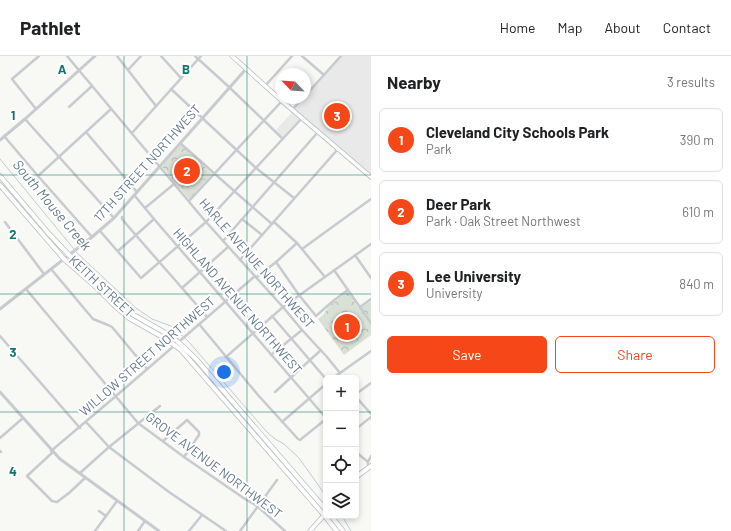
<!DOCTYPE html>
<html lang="en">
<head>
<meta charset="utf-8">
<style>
	body { margin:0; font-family:Barlow,sans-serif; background:#f2f2f2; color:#202124 }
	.controls { position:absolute; right:12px; bottom:12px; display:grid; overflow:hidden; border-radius:6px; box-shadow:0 2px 6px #0003 }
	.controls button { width:36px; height:36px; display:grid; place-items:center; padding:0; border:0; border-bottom:1px solid #e0e0e0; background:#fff; color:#202124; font:20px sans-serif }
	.compass { position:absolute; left:275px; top:12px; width:36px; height:36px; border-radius:50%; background:#fff; box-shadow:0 2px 6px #0003; rotate:295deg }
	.you { position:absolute; left:224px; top:316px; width:14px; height:14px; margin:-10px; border:3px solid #fff; border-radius:50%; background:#1a73e8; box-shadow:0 0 0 6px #1a73e833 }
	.badge { display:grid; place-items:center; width:26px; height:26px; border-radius:50%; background:#f54717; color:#fff; font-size:13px; font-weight:700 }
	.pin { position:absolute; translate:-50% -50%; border:2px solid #fff; box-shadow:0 1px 4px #0006 }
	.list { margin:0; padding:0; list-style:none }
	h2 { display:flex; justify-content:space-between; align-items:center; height:52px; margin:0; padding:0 16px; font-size:17px }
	h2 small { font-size:13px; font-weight:400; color:#757577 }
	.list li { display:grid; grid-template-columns:26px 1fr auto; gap:12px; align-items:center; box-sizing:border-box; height:64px; margin:0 8px 8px; padding:0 8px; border:1px solid #e0e0e0; border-radius:6px }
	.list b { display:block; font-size:15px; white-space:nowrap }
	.list p { margin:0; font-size:13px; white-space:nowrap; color:#757577 }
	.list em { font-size:13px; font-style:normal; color:#757577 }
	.actions { display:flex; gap:8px; padding:12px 16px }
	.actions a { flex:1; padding:9px 0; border:1px solid #f54717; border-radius:6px; text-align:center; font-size:14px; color:#f54717 }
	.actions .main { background:#f54717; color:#fff }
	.icon { flex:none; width:22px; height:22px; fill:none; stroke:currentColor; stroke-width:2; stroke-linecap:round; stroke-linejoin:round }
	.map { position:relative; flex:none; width:371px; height:475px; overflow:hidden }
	header { display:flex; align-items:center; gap:24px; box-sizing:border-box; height:56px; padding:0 20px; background:#fff; border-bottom:1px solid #e0e0e0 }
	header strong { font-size:19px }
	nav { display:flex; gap:22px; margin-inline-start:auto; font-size:14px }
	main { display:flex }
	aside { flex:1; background:#fff }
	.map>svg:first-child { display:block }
	.built { fill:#e8e9e8 }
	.park { fill:url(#park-crowns) }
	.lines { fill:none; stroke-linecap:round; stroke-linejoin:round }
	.stream { stroke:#c0ccd1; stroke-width:1 }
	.secondary-casing { stroke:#b6bdc2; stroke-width:5 }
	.primary-casing { stroke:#babec2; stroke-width:5.5 }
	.minor { stroke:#c7cbcf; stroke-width:2.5 }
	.tertiary { stroke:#c7cbcf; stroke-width:3 }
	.secondary { stroke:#fff; stroke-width:3.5 }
	.primary { stroke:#fff; stroke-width:4 }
	.grid { fill:none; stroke:#0f766e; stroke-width:1; stroke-opacity:0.55 }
	.labels { text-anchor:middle; stroke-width:4; stroke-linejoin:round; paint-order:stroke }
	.street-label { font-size:13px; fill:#637989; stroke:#fff }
	.water-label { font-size:14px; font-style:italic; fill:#5f7b84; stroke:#fff }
	.grid-label { font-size:13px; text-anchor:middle; font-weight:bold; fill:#0f766e; stroke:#fff; stroke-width:4; stroke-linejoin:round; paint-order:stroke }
</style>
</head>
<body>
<header>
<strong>Pathlet</strong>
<nav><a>Home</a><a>Map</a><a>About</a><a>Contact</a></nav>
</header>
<main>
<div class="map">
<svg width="371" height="475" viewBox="0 0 371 475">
	<defs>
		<pattern id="park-crowns" width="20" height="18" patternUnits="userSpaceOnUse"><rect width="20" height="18" fill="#d9e0d5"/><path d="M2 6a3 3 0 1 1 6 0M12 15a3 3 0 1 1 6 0" fill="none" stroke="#b4bab3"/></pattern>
	</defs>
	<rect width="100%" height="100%" fill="#f8f8f4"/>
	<!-- built -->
	<polygon class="built" points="342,0 371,0 371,121 301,59 298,62 299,63 283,81 276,74"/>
	<!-- park -->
	<g class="park">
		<polygon points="181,89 212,118 190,143 189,143 163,112 162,110 180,90"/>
		<polygon points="348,236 359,253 371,245 371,279 344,299 318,263 323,259 330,249"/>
	</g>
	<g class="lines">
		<!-- stream -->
		<g class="stream">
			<polyline points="0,103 74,193"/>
			<path d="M174 125C182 122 199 122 206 124"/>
			<polyline points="76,196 136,252 152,263 171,270 176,274 189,286 266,375 275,383 284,388 299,402 326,440"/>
			<polyline points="342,460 351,475"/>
		</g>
		<!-- secondary casing -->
		<g class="secondary-casing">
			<g id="secondary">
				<polyline points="232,0 282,45 371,121"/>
				<polyline points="310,475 326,457"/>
			</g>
		</g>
		<!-- primary casing -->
		<g class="primary-casing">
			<g id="primary">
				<polyline points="0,120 49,178 69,199 120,248 132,258 169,279 178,286 196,303 326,454"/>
				<polyline points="0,129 64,203 97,232 116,251 129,262 166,283 181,294 324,459 337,475"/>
				<polyline points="356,421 371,410"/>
				<polyline points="331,460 343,475"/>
			</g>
		</g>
		<!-- minor -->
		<g class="minor">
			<polyline points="67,0 206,166 282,250 302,274 327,301 340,317"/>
			<polyline points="117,0 156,50"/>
			<polyline points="161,0 181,22"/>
			<polyline points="195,0 229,31 283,83"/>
			<polyline points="302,0 324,19"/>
			<polyline points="128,14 141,0"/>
			<polyline points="265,30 292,0"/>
			<polyline points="171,33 256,112 294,142"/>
			<polyline points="305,40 341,0"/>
			<polyline points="69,51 92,30"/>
			<polyline points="36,53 12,23 39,0"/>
			<polyline points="292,54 303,42"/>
			<polyline points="25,63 114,162"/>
			<polyline points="86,76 137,136"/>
			<polyline points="132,77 201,0"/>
			<polyline points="4,80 38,120 92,181"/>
			<polyline points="180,87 233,134 272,168"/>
			<polyline points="38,120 111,53"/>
			<polyline points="135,140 154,163 326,362"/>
			<polyline points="189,145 282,45"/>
			<polyline points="145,152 174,128"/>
			<path d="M122 161V163C150 196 179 228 207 261"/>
			<polyline points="242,163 262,179"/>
			<polyline points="5,166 44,218"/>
			<polyline points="274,166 297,187 325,221"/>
			<polyline points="100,175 141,222 206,166 302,62"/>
			<polyline points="223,185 318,76"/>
			<polyline points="302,193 371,143"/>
			<polyline points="118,195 154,163"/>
			<polyline points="355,199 371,222"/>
			<polyline points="240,204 338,93"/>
			<polyline points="276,206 299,239 316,260 333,245 348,234"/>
			<polyline points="51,213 93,263 108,269 112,271 147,313"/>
			<polyline points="334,214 371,267"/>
			<polyline points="257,221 276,206 297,187"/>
			<polyline points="182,232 228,191"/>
			<polyline points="26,233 138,367 184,401 245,443 257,450 285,475"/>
			<polyline points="360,251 371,243"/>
			<polyline points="272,260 326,323"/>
			<polyline points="199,268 258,339 298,383 300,384 326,363"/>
			<polyline points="0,280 80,372"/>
			<polyline points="271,299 302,274"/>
			<polyline points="226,301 283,251 371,188"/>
			<polyline points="333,322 371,295"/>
			<polyline points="275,336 321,294"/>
			<polyline points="356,338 371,327"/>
			<polyline points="356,341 371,358"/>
			<polyline points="86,366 109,391 169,436 226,475"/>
			<polyline points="282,366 326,328"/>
			<polyline points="356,373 371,361"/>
			<polyline points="0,382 23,362"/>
			<polyline points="163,385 187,364 199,376 199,379 184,401"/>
			<polyline points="0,395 1,396"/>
			<polyline points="51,395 116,340 255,220"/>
			<polyline points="53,396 27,420 52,445 57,446 69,437 85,422"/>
			<polyline points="356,396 368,406"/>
			<polyline points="368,411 368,406 371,400"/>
			<polyline points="80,417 109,391 160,350"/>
			<polyline points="99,455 106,460"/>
			<polyline points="95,475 117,445"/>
			<polyline points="138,475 145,465"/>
			<polyline points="189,475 202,459"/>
			<polyline points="240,475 277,424"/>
		</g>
		<!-- tertiary -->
		<g class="tertiary">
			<polyline points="0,84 25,63 95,0"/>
			<polyline points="0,253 92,181 114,162 246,13"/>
			<polyline points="0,336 60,403 159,475"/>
		</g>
		<!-- secondary -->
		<use href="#secondary" class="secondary"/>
		<!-- primary -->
		<use href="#primary" class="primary"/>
	</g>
	<!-- grid -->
	<path class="grid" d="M124 0V475M247 0V475M0 119H371M0 238H371M0 356H326M356 356H371"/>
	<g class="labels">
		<!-- street labels -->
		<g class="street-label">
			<text transform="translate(147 107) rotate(-48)" y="5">17TH STREET NORTHWEST</text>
			<text transform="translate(257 207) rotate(49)" y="5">HARLE AVENUE NORTHWEST</text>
			<text transform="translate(102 230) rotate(43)" y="5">KEITH STREET</text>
			<text transform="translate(238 245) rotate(49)" y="5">HIGHLAND AVENUE NORTHWEST</text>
			<text transform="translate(147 300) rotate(-41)" y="5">WILLOW STREET NORTHWEST</text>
			<text transform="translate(214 409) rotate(37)" y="5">GROVE AVENUE NORTHWEST</text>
		</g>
		<!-- water labels -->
		<g class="water-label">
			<text transform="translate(52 149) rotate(50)" y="5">South Mouse Creek</text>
		</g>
	</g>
	<g class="grid-label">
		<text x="62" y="18">A</text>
		<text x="186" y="18">B</text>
		<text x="13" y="64">1</text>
		<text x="13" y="183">2</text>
		<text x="13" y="301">3</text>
		<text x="13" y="420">4</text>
	</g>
</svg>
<div class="controls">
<button>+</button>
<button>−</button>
<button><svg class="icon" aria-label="locate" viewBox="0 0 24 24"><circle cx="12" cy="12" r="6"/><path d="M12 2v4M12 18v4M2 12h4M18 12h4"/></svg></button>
<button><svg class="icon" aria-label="layers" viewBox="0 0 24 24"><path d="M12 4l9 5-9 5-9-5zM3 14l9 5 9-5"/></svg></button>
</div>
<svg class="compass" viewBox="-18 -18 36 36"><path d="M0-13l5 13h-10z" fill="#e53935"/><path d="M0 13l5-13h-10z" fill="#757577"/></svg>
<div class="you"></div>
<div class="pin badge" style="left:347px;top:271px">1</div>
<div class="pin badge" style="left:187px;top:115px">2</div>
<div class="pin badge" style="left:337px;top:60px">3</div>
</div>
<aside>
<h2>Nearby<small>3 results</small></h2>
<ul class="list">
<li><span class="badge">1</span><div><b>Cleveland City Schools Park</b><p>Park</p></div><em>390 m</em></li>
<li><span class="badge">2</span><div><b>Deer Park</b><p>Park · Oak Street Northwest</p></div><em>610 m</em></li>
<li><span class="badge">3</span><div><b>Lee University</b><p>University</p></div><em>840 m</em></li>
</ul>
<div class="actions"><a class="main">Save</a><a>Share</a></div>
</aside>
</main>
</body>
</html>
